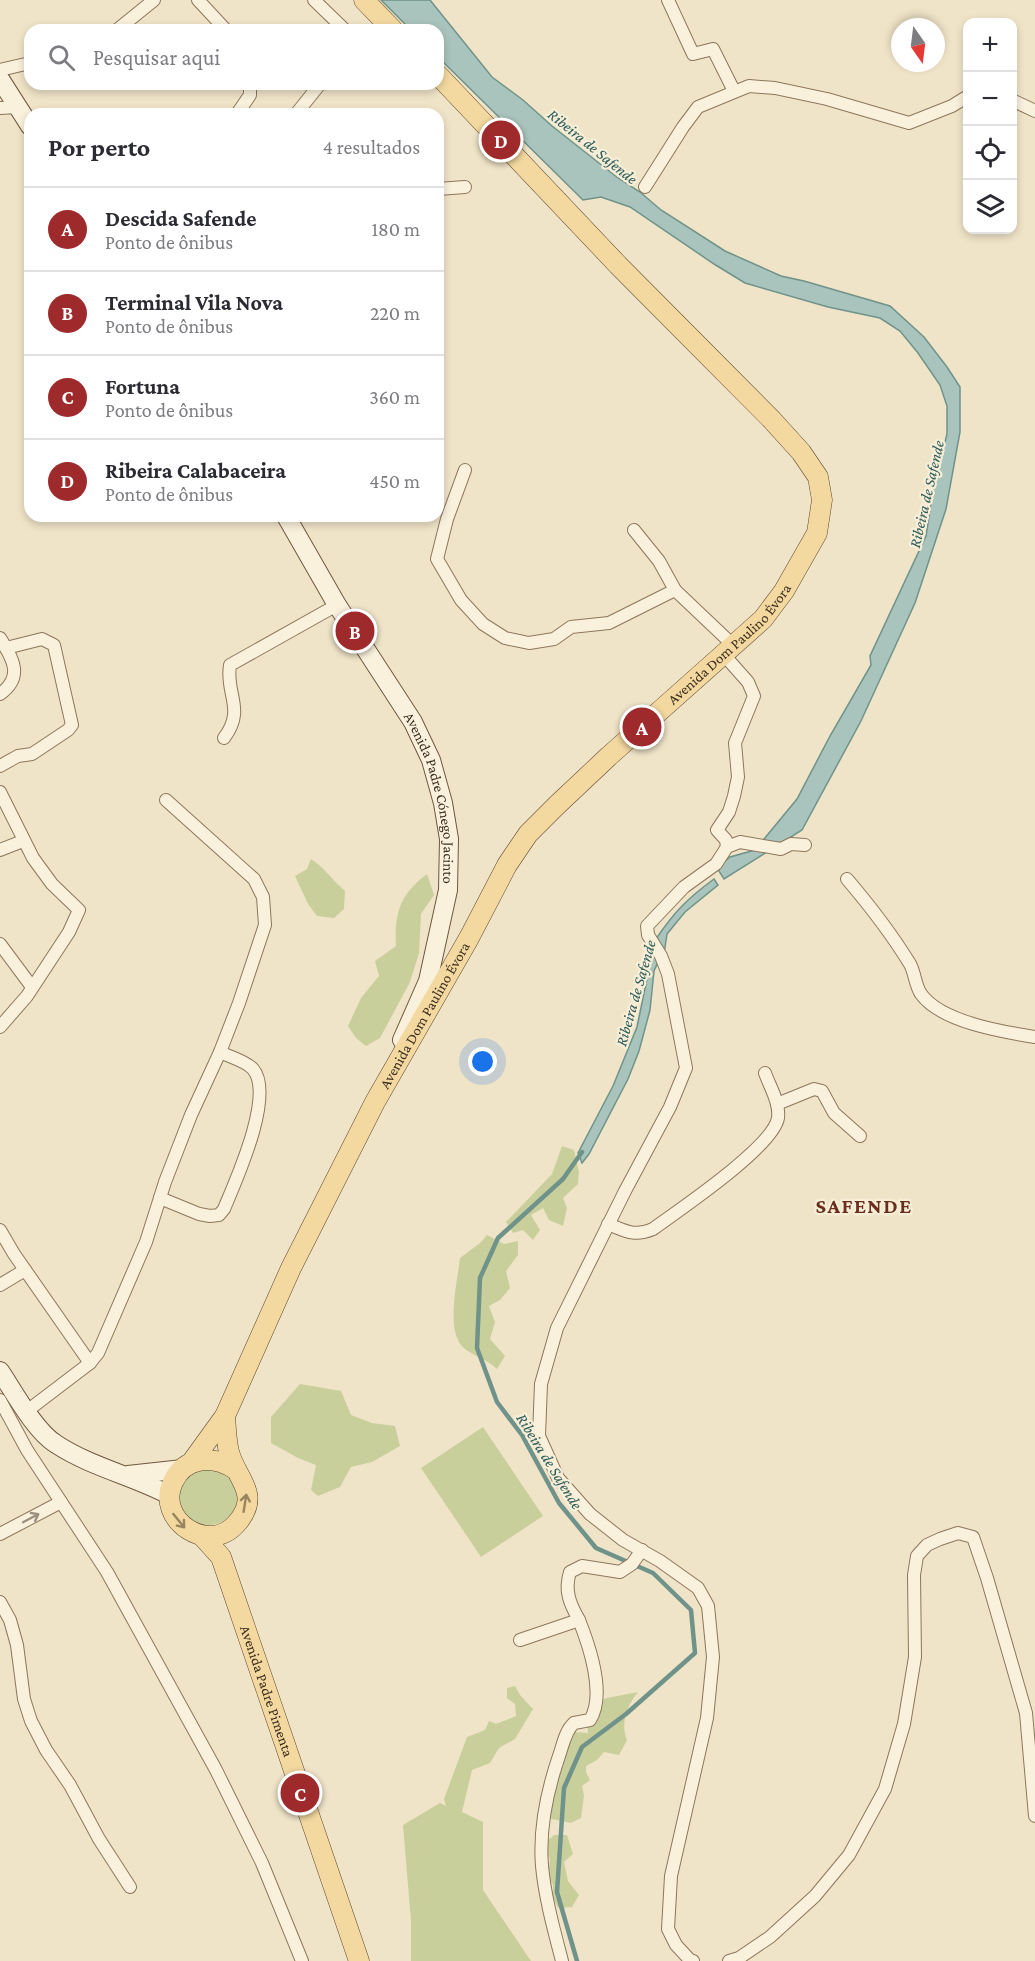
<!DOCTYPE html>
<html lang="pt">
<head>
<meta charset="utf-8">
<style>
	body { margin:0; font-family:"Crimson Pro",serif; background:#f2f2f3; color:#2b2b33 }
	.controls { position:absolute; right:18px; top:18px; display:grid; overflow:hidden; border-radius:12px; box-shadow:0 3px 9px #0003 }
	.controls button { width:54px; height:54px; display:grid; place-items:center; padding:0; border:0; border-bottom:2px solid #e1e1e2; background:#fff; color:#2b2b33; font:30px sans-serif }
	.compass { position:absolute; left:891px; top:18px; width:54px; height:54px; border-radius:50%; background:#fff; box-shadow:0 3px 9px #0003; rotate:166deg }
	.you { position:absolute; left:483px; top:1062px; width:21px; height:21px; margin:-15px; border:4px solid #fff; border-radius:50%; background:#1a73e8; box-shadow:0 0 0 9px #1a73e833 }
	.badge { display:grid; place-items:center; width:39px; height:39px; border-radius:50%; background:#9e2a2b; color:#fff; font-size:20px; font-weight:700 }
	.pin { position:absolute; translate:-50% -50%; border:3px solid #fff; box-shadow:0 2px 6px #0006 }
	.list { margin:0; padding:0; list-style:none }
	h2 { display:flex; justify-content:space-between; align-items:center; height:78px; margin:0; padding:0 24px; font-size:26px }
	h2 small { font-size:20px; font-weight:400; color:#7c7c81 }
	.list li { display:grid; grid-template-columns:39px 1fr auto; gap:18px; align-items:center; box-sizing:border-box; height:84px; padding:0 24px; border-top:2px solid #e1e1e2 }
	.list b { display:block; font-size:22px; white-space:nowrap }
	.list p { margin:0; font-size:20px; white-space:nowrap; color:#7c7c81 }
	.list em { font-size:20px; font-style:normal; color:#7c7c81 }
	.icon { flex:none; width:33px; height:33px; fill:none; stroke:currentColor; stroke-width:2; stroke-linecap:round; stroke-linejoin:round }
	.map { position:relative; flex:none; width:1035px; height:1961px; overflow:hidden }
	.search { position:absolute; background:#fff; box-shadow:0 3px 9px #0003; left:24px; top:24px; width:420px; height:66px; display:flex; align-items:center; gap:15px; box-sizing:border-box; padding:0 21px; border-radius:18px; color:#7c7c81; font-size:22px }
	.panel { position:absolute; background:#fff; box-shadow:0 3px 9px #0003; left:24px; top:108px; width:420px; height:414px; border-radius:18px }
	.map>svg:first-child { display:block }
	.green { fill:#c9cf9b }
	.water { fill:#a9c4bc; stroke:#6f938a; stroke-width:1.5 }
	.lines { fill:none; stroke-linecap:round; stroke-linejoin:round }
	.stream { stroke:#6f938a; stroke-width:4.5 }
	.street-casing { stroke:#8d765c; stroke-width:14 }
	.secondary-casing { stroke:#6f573f; stroke-width:20 }
	.primary-casing { stroke:#5b4430; stroke-width:21 }
	.street { stroke:#faf1dc; stroke-width:12 }
	.secondary { stroke:#faf1dc; stroke-width:18 }
	.primary { stroke:#f3d9a0; stroke-width:20 }
	.oneway { stroke:#988460 }
	.oneway2 { stroke:#9c907e }
	.labels { text-anchor:middle; stroke-width:4.5; stroke-linejoin:round; paint-order:stroke }
	.street-label { font-size:15px; fill:#3d2e20; stroke:#f7eed8 }
	.water-label { font-size:16px; font-style:italic; fill:#2f5d5a; stroke:#f7eed8 }
	.district-label { font-size:21px; font-weight:bold; letter-spacing:1.5px; fill:#6b2e1e; stroke:#f7eed8 }
</style>
</head>
<body>
<div class="map">
<svg width="1035" height="1961" viewBox="0 0 1035 1961">
	<rect width="100%" height="100%" fill="#f0e4c8"/>
	<!-- green -->
	<g class="green">
		<path d="M311 859C324 867 333 881 345 891L344 909 334 918 317 916 308 904 295 876 307 869Z"/>
		<path d="M427 874 434 895 421 914 419 953 410 982 380 1038 366 1046 356 1038 348 1026 361 998 379 976 375 961 396 946C394 914 400 894 427 874Z"/>
		<polygon points="562,1146 574,1150 579,1172 578,1184 563,1198 567,1208 563,1226 549,1220 543,1208 531,1215 540,1230 533,1240 523,1230 513,1233 506,1222 552,1174"/>
		<path d="M487 1235 504 1244 518 1241V1255L506 1271 510 1288 500 1300 489 1306 495 1322 490 1339 505 1356 497 1369C488 1360 476 1357 465 1349 444 1334 458 1279 460 1258L480 1243Z"/>
		<polygon points="300,1384 341,1391 351,1415 372,1423 395,1426 400,1446 372,1462 351,1467 340,1487 318,1496 311,1490 316,1465 298,1458 271,1443 271,1417"/>
		<polygon points="483,1427 543,1516 481,1557 421,1468"/>
		<path d="M204 1465 230 1475C232 1480 236 1487 238 1492 243 1523 198 1538 183 1512 181 1508 178 1503 177 1499 177 1493 180 1486 181 1480Z"/>
		<polygon points="515,1686 520,1695 533,1709 515,1739 499,1748 490,1763 472,1770 462,1812 483,1822 483,1890 531,1961 411,1961 411,1921 403,1825 440,1803 446,1806 444,1799 467,1737 485,1730 489,1721 496,1724 516,1716 515,1704 507,1698 507,1688"/>
		<path d="M638 1692C627 1706 620 1723 627 1740L619 1755 604 1752 597 1760 586 1766V1772L590 1780 582 1786 584 1795 581 1818 571 1823 547 1818 541 1799 556 1791V1782L563 1739 575 1732 588 1733 587 1720 594 1703 607 1698Z"/>
		<polygon points="554,1835 567,1835 573,1854 564,1862 568,1881 579,1895 572,1907 558,1908 553,1898 553,1885 548,1876 550,1859 542,1846"/>
	</g>
	<!-- water -->
	<g class="water">
		<polygon points="381,0 430,0 492,77 523,100 552,126 618,178 640,192 661,210 725,251 781,276 804,281 890,306 924,337 947,367 960,387 960,432 946,509 915,603 861,721 802,830 724,879 717,868 730,857 755,850 797,799 830,736 871,665 870,656 926,536 933,490 947,434 947,406 940,385 918,353 900,331 880,318 828,307 745,283 714,264 630,207 601,197 583,200 438,57 438,30 411,30"/>
		<path d="M714 879 718 885 685 912 667 934 664 954 656 939C674 912 688 898 714 879Z"/>
		<polygon points="653,950 660,958 654,971 650,1010 639,1051 628,1079 589,1154 582,1163 578,1153 613,1086 637,1027"/>
	</g>
	<g class="lines">
		<!-- stream -->
		<polyline class="stream" points="577,1961 557,1892 564,1788 582,1747 626,1714 695,1653 691,1610 653,1573 596,1548 559,1503 522,1435 497,1402 477,1348 480,1278 498,1238 563,1179 582,1152"/>
		<!-- street casing -->
		<g class="street-casing">
			<g id="street">
				<polyline points="198,0 226,30"/>
				<polyline points="314,0 345,30"/>
				<polyline points="668,0 693,54 713,49 734,91"/>
				<polyline points="117,30 154,0"/>
				<polyline points="0,70 30,63"/>
				<polyline points="1012,100 1035,111"/>
				<polyline points="0,108 18,107"/>
				<polyline points="237,114 250,95 250,84"/>
				<polyline points="296,114 320,84"/>
				<polyline points="645,187 683,127 698,107 749,86 775,88 827,99 909,123 952,106 968,96"/>
				<polyline points="438,189 465,187"/>
				<polyline points="465,470 447,519 437,559 461,600 483,624 505,638 529,643 554,639 571,627 609,623 675,590 734,646"/>
				<polyline points="634,530 659,561 675,590"/>
				<path d="M0 638C13 659 24 677 0 694"/>
				<polyline points="724,655 748,682 754,696 735,743 738,777 734,796 729,812 717,830 726,840 727,847"/>
				<path d="M224 738C246 709 225 694 230 665L337 605"/>
				<polyline points="0,766 18,756 32,754 68,730 72,725 54,645 42,639 6,648"/>
				<polyline points="0,792 33,858 52,884 79,910 69,932 27,996 0,1027"/>
				<polyline points="0,850 23,841"/>
				<path d="M847 879C870 906 891 933 910 964 915 973 915 985 921 994 941 1022 1003 1032 1035 1037"/>
				<polyline points="0,944 32,987"/>
				<polyline points="777,1104 814,1089 822,1091 834,1113 860,1136"/>
				<path d="M160 1198 199 1214 210 1216 219 1215 224 1209C236 1180 275 1095 253 1069 246 1061 230 1057 220 1052"/>
				<path d="M608 1224C626 1231 634 1237 653 1229 679 1210 773 1147 778 1118 780 1103 770 1087 765 1073"/>
				<polyline points="0,1230 14,1254 90,1363"/>
				<polyline points="0,1285 25,1270"/>
				<polyline points="0,1400 27,1450 107,1572 216,1770 262,1863 302,1961"/>
				<polyline points="27,1411 90,1363 98,1353 146,1242 165,1182 191,1115 220,1052 239,1003 265,925 263,897 254,879 166,800"/>
				<polyline points="0,1534 61,1502"/>
				<polyline points="0,1602 10,1620 17,1645 24,1699 31,1721 46,1750 70,1785 99,1839 130,1887"/>
				<path d="M520 1640 579 1620C570 1604 564 1591 570 1572L582 1566 620 1572 632 1564 642 1550"/>
				<path d="M562 1961C554 1930 545 1898 542 1866 539 1829 547 1791 559 1756 563 1745 565 1731 574 1723L590 1720C606 1695 589 1645 579 1620"/>
				<polyline points="693,1961 690,1960 676,1945 668,1929 671,1876 707,1718 713,1657 708,1606 698,1588 660,1561 623,1540 590,1514 558,1478 539,1436 541,1384 557,1328 625,1191 670,1107 686,1068 668,974 661,956 648,935 647,926 684,887 716,864 727,847 740,842 781,849 791,844 805,845"/>
				<polyline points="729,1961 739,1958 770,1937 815,1896 849,1855 885,1789 904,1724 915,1657 914,1575 917,1556 927,1545 940,1539 958,1533 973,1537 987,1578 1026,1713 1035,1816"/>
			</g>
		</g>
		<!-- secondary casing -->
		<g class="secondary-casing">
			<g id="secondary">
				<polyline points="0,79 30,126"/>
				<path id="s1" d="M286 516 337 605 413 722 431 760 443 803 449 839 448 890 428 981 402 1040"/>
				<path d="M0 1371C14 1392 35 1431 56 1444 91 1467 133 1476 169 1495"/>
				<polyline points="128,1475 183,1469"/>
			</g>
		</g>
		<!-- primary casing -->
		<g class="primary-casing">
			<g id="primary">
				<polyline points="364,0 393,30"/>
				<path d="M225 1416C226 1428 226 1440 229 1452 236 1479 262 1494 237 1523 209 1556 155 1520 173 1482 185 1456 213 1455 235 1469"/>
				<path id="s2" d="M191 1463 225 1416 291 1268 375 1102 469 938 507 865 528 834 557 805 609 756 763 619 784 591 817 533 822 500 818 477 801 452 772 420 618 265 438 75"/>
				<path id="s3" d="M202 1536 221 1557 359 1961"/>
			</g>
		</g>
		<!-- street -->
		<use href="#street" class="street"/>
		<!-- secondary -->
		<use href="#secondary" class="secondary"/>
		<!-- primary -->
		<use href="#primary" class="primary"/>
	</g>
	<!-- one-way arrows -->
	<defs><path id="oneway-shaft" d="M-6 0H5M1.5-3L5.5 0L1.5 3" fill="none" stroke-width="1.6" stroke-linecap="round" stroke-linejoin="round" transform="scale(1.5)"/></defs>
	<g class="oneway">
		<use href="#oneway-shaft" transform="translate(245 1503) rotate(-81)"/>
		<use href="#oneway-shaft" transform="translate(179 1521) rotate(51)"/>
	</g>
	<use class="oneway2" href="#oneway-shaft" transform="translate(31 1518) rotate(-28)"/>
	<g class="labels">
		<!-- street labels -->
		<g class="street-label">
			<text dy="5" stroke="none"><textPath href="#s2" startOffset="992">Avenida Dom Paulino Évora</textPath></text>
			<text dy="5" stroke="none"><textPath href="#s1" startOffset="321">Avenida Padre Cónego Jacinto</textPath></text>
			<text dy="5" stroke="none"><textPath href="#s2" startOffset="506">Avenida Dom Paulino Évora</textPath></text>
			<text dy="5" stroke="none"><textPath href="#s3" startOffset="170">Avenida Padre Pimenta</textPath></text>
		</g>
		<!-- water labels -->
		<g class="water-label">
			<text transform="translate(593 146) rotate(39)" y="6">Ribeira de Safende</text>
			<text transform="translate(926 494) rotate(-77)" y="6">Ribeira de Safende</text>
			<text transform="translate(635 993) rotate(-74)" y="6">Ribeira de Safende</text>
			<text transform="translate(550 1461) rotate(58)" y="6">Ribeira de Safende</text>
		</g>
		<!-- district labels -->
		<g class="district-label">
			<text x="864" y="1213">SAFENDE</text>
		</g>
	</g>
</svg>
<div class="controls">
<button>+</button>
<button>−</button>
<button><svg class="icon" aria-label="locate" viewBox="0 0 24 24"><circle cx="12" cy="12" r="6"/><path d="M12 2v4M12 18v4M2 12h4M18 12h4"/></svg></button>
<button><svg class="icon" aria-label="layers" viewBox="0 0 24 24"><path d="M12 4l9 5-9 5-9-5zM3 14l9 5 9-5"/></svg></button>
</div>
<svg class="compass" viewBox="-18 -18 36 36"><path d="M0-13l5 13h-10z" fill="#e53935"/><path d="M0 13l5-13h-10z" fill="#7c7c81"/></svg>
<div class="you"></div>
<div class="pin badge" style="left:642px;top:727px">A</div>
<div class="pin badge" style="left:355px;top:631px">B</div>
<div class="pin badge" style="left:300px;top:1793px">C</div>
<div class="pin badge" style="left:501px;top:140px">D</div>
<div class="search"><svg class="icon" aria-label="search" viewBox="0 0 24 24"><circle cx="10" cy="10" r="6"/><path d="M15 15l6 6"/></svg>Pesquisar aqui</div>
<section class="panel">
<h2>Por perto<small>4 resultados</small></h2>
<ul class="list">
<li><span class="badge">A</span><div><b>Descida Safende</b><p>Ponto de ônibus</p></div><em>180 m</em></li>
<li><span class="badge">B</span><div><b>Terminal Vila Nova</b><p>Ponto de ônibus</p></div><em>220 m</em></li>
<li><span class="badge">C</span><div><b>Fortuna</b><p>Ponto de ônibus</p></div><em>360 m</em></li>
<li><span class="badge">D</span><div><b>Ribeira Calabaceira</b><p>Ponto de ônibus</p></div><em>450 m</em></li>
</ul>
</section>
</div>
</body>
</html>
